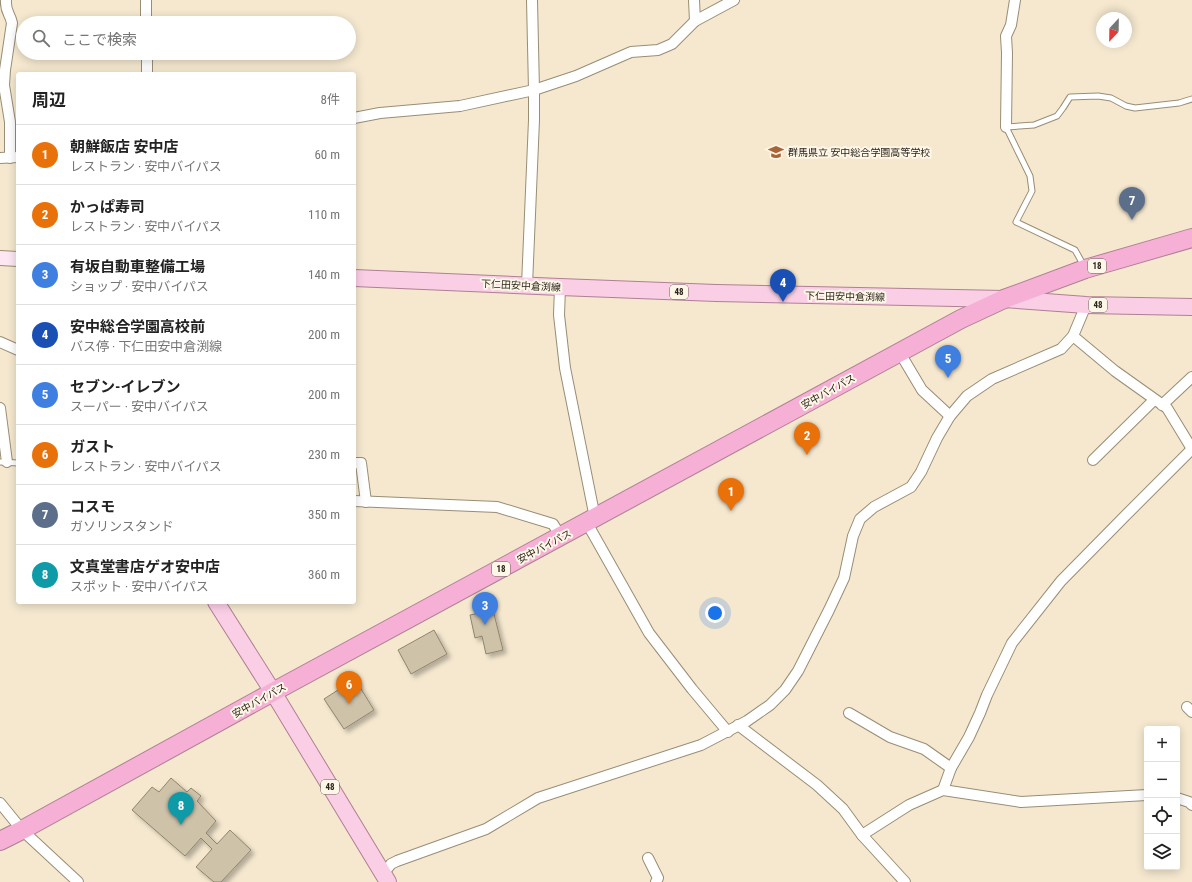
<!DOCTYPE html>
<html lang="ja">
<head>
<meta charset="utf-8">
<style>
	body { margin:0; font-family:"Roboto Condensed","Noto Sans JP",sans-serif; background:#f2f2f2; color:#222 }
	.controls { position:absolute; right:12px; bottom:12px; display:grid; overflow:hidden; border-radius:4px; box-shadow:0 2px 10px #0003 }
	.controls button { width:36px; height:36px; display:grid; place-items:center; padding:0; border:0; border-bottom:1px solid #e0e0e0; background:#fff; color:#222; font:20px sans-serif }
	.compass { position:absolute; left:1096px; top:12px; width:36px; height:36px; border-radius:50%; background:#fff; box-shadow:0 2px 10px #0003; rotate:202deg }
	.you { position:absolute; left:715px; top:613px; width:14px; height:14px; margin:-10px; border:3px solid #fff; border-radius:50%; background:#1a73e8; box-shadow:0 0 0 6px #1a73e833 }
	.badge { display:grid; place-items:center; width:26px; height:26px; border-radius:50%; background:#b45309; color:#fff; font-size:13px; font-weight:700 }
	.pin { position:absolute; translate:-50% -33px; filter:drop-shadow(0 1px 2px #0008) }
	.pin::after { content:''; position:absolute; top:21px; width:14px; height:12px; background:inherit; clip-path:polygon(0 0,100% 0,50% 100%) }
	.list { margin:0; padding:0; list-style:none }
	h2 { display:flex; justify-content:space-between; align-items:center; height:52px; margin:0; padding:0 16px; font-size:17px }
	h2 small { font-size:13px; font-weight:400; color:#767676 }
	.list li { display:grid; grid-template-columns:26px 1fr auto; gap:12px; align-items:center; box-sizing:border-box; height:60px; padding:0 16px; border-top:1px solid #e0e0e0 }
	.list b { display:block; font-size:15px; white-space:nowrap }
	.list p { margin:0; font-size:13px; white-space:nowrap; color:#767676 }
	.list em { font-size:13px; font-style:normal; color:#767676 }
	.icon { flex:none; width:22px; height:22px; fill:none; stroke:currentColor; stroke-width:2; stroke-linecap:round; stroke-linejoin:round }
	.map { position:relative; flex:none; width:1192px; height:882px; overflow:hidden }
	.search { position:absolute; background:#fff; box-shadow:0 2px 10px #0003; left:16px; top:16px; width:340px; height:44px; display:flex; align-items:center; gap:10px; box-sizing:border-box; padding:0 14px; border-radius:22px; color:#767676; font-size:15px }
	.panel { position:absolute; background:#fff; box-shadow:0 2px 10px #0003; left:16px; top:72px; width:340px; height:532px; border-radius:4px }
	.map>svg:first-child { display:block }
	.building { fill:#cec2a9; stroke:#8f846c; filter:url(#shadow) }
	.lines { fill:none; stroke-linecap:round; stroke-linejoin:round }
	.lane-casing { stroke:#998d75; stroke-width:7 }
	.street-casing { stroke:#998d75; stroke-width:12 }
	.secondary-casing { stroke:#998d75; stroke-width:16 }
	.primary-casing { stroke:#af7f94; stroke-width:18 }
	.highway-casing { stroke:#af7f94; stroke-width:20 }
	.lane { stroke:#fff; stroke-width:5 }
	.street { stroke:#fff; stroke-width:10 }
	.secondary { stroke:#fce7f2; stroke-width:14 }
	.primary { stroke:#facfe6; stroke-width:16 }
	.highway { stroke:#f6afd5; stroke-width:18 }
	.labels { text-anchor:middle; stroke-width:4; stroke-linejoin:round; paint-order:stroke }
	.shield { fill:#fef6e7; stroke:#6a6458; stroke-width:1 }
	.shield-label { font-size:9px; font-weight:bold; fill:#2a251b }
	.poi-label { font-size:10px; fill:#2a251b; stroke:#fef6e7; text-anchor:start }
	.street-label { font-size:10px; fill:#2a251b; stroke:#fef6e7 }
</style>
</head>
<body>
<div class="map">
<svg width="1192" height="882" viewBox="0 0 1192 882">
	<defs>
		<filter id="shadow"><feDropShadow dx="3.5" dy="3.5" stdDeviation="2" flood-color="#0004"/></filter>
	</defs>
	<rect width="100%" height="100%" fill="#f5e8cf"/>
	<!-- building -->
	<g class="building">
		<polygon points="493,610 503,650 486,654 482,636 475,638 470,615"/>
		<polygon points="434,630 447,654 411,674 398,650"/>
		<polygon points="355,679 374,710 344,729 324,699"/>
		<polygon points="171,778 187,792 191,788 201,796 197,801 216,821 206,833 217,844 230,830 251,850 221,882 214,882 196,867 212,849 201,838 185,856 132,810 152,787 159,792"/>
	</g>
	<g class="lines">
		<!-- lane casing -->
		<g class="lane-casing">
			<g id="lane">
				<polyline points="1084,266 1075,250 1016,222 1032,191 1030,176 1006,127 1034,125 1057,116 1063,108 1070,97 1098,96 1111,98 1126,106 1135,108 1179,103 1192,99"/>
				<polyline points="0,462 18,463"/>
			</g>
		</g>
		<!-- street casing -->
		<g class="street-casing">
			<g id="street">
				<path d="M6 0C5 12 10 13 12 23L5 70 4 85 10 122V158"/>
				<polyline points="146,0 146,23"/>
				<polyline points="694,0 695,21"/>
				<polyline points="147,53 147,74"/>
				<polyline points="354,118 380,113 460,106 534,90 576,76 631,52 658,50 672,44 695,21 734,0"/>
				<polyline points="1006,127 1007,53 1006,36 1011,25 1015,0"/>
				<polyline points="0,158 18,157"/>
				<polyline points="527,285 534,120 534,90 532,0"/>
				<polyline points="560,287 559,315 565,368 595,518"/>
				<polyline points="1073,336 1115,371 1167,408 1192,449"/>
				<polyline points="0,342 18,350"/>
				<polyline points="900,353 922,390 950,416"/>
				<polyline points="1162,405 1192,377"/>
				<polyline points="0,408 7,462"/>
				<polyline points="1093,460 1154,400"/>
				<polyline points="354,463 361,463 366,502"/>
				<polyline points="354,501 497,507 553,524 561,537"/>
				<polyline points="587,523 649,633 692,689 728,732"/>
				<polyline points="1187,707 1192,712"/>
				<polyline points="849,713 890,737 924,749 951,768"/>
				<polyline points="738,725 817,785 843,809 862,835 905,882"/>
				<polyline points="943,790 951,768 969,737 980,713 987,695 1012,643 1061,581 1125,516 1192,449"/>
				<polyline points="1177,798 1189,802 1192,805"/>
				<polyline points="0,803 22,830 78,882"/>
				<polyline points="862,835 909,805 943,790 1021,802 1147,795"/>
				<polyline points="648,858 658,878 656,882"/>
				<polyline points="383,874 391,864 397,861 486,829 538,798 701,745 747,721 770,705 785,690 798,671 829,610 844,578 853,536 860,519 874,507 911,487 921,472 937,438 950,416 967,396 992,379 1061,349 1073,336 1086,305"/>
			</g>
		</g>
		<!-- secondary casing -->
		<g class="secondary-casing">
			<polyline id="secondary" points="0,258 18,259"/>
		</g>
		<!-- primary casing -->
		<g class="primary-casing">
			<g id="primary">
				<polyline points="354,278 560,287 716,293 1004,299 1086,305 1192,307"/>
				<polyline points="216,602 273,692 388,882"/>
			</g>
		</g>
		<!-- highway casing -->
		<g class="highway-casing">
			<polyline id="highway" points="0,841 22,830 273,692 961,319 1004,299 1085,269 1192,238"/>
		</g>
		<!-- lane -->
		<use href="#lane" class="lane"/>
		<!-- street -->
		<use href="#street" class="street"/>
		<!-- secondary -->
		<use href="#secondary" class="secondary"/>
		<!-- primary -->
		<use href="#primary" class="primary"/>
		<!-- highway -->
		<use href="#highway" class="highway"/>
	</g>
	<!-- icons -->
	<defs>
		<g id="school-bare" transform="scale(1.2)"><path d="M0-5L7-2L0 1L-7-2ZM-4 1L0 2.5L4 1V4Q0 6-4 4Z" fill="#a86434" stroke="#fef6e7" stroke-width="2.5" paint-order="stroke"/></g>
	</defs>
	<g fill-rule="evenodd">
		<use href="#school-bare" x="776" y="152"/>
	</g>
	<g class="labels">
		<!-- shield labels -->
		<g class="shield">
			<rect x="1088" y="259" width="18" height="14" rx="3"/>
			<rect x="670" y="285" width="18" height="14" rx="3"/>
			<rect x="1089" y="298" width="18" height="14" rx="3"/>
			<rect x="492" y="562" width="18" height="14" rx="3"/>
			<rect x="321" y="780" width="18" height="14" rx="3"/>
		</g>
		<g class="shield-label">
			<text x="1097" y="269">18</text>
			<text x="679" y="295">48</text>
			<text x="1098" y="308">48</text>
			<text x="501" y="572">18</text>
			<text x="330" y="790">48</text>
		</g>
		<!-- poi labels -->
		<g class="poi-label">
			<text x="788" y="156">群馬県立 安中総合学園高等学校</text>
		</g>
		<!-- street labels -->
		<g class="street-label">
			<text transform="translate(521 285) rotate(3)" y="4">下仁田安中倉渕線</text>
			<text transform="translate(845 296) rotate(1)" y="4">下仁田安中倉渕線</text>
			<text transform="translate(828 391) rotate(-29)" y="4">安中バイパス</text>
			<text transform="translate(544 546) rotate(-28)" y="4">安中バイパス</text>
			<text transform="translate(259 700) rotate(-29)" y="4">安中バイパス</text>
		</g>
	</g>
</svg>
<div class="controls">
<button>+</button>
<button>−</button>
<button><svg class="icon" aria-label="locate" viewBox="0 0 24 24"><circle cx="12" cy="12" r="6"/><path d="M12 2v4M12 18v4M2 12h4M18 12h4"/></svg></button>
<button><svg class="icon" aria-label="layers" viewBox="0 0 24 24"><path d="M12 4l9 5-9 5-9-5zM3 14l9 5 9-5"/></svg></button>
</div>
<svg class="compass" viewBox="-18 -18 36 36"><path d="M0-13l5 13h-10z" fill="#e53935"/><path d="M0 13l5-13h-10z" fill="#767676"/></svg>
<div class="you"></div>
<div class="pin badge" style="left:731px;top:511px;background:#e8710a">1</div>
<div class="pin badge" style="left:807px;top:455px;background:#e8710a">2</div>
<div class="pin badge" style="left:485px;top:625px;background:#3f7fe0">3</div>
<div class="pin badge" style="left:783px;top:302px;background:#1a4fb4">4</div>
<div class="pin badge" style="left:948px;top:378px;background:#3f7fe0">5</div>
<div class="pin badge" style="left:349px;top:704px;background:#e8710a">6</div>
<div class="pin badge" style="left:1132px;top:220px;background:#5c6f8a">7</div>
<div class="pin badge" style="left:181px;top:825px;background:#0f9aa8">8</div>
<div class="search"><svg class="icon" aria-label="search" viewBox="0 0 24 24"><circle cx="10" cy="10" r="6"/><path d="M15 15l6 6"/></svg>ここで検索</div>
<section class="panel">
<h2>周辺<small>8件</small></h2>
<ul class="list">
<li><span class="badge" style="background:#e8710a">1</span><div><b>朝鮮飯店 安中店</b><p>レストラン · 安中バイパス</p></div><em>60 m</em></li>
<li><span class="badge" style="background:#e8710a">2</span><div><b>かっぱ寿司</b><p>レストラン · 安中バイパス</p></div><em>110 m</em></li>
<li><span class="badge" style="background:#3f7fe0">3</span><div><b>有坂自動車整備工場</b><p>ショップ · 安中バイパス</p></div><em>140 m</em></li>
<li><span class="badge" style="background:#1a4fb4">4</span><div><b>安中総合学園高校前</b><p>バス停 · 下仁田安中倉渕線</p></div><em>200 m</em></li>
<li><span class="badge" style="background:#3f7fe0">5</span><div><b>セブン-イレブン</b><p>スーパー · 安中バイパス</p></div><em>200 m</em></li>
<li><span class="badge" style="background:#e8710a">6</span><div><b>ガスト</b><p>レストラン · 安中バイパス</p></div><em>230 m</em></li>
<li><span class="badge" style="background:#5c6f8a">7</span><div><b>コスモ</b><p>ガソリンスタンド</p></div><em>350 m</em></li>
<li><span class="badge" style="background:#0f9aa8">8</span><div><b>文真堂書店ゲオ安中店</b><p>スポット · 安中バイパス</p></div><em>360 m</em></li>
</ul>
</section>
</div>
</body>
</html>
